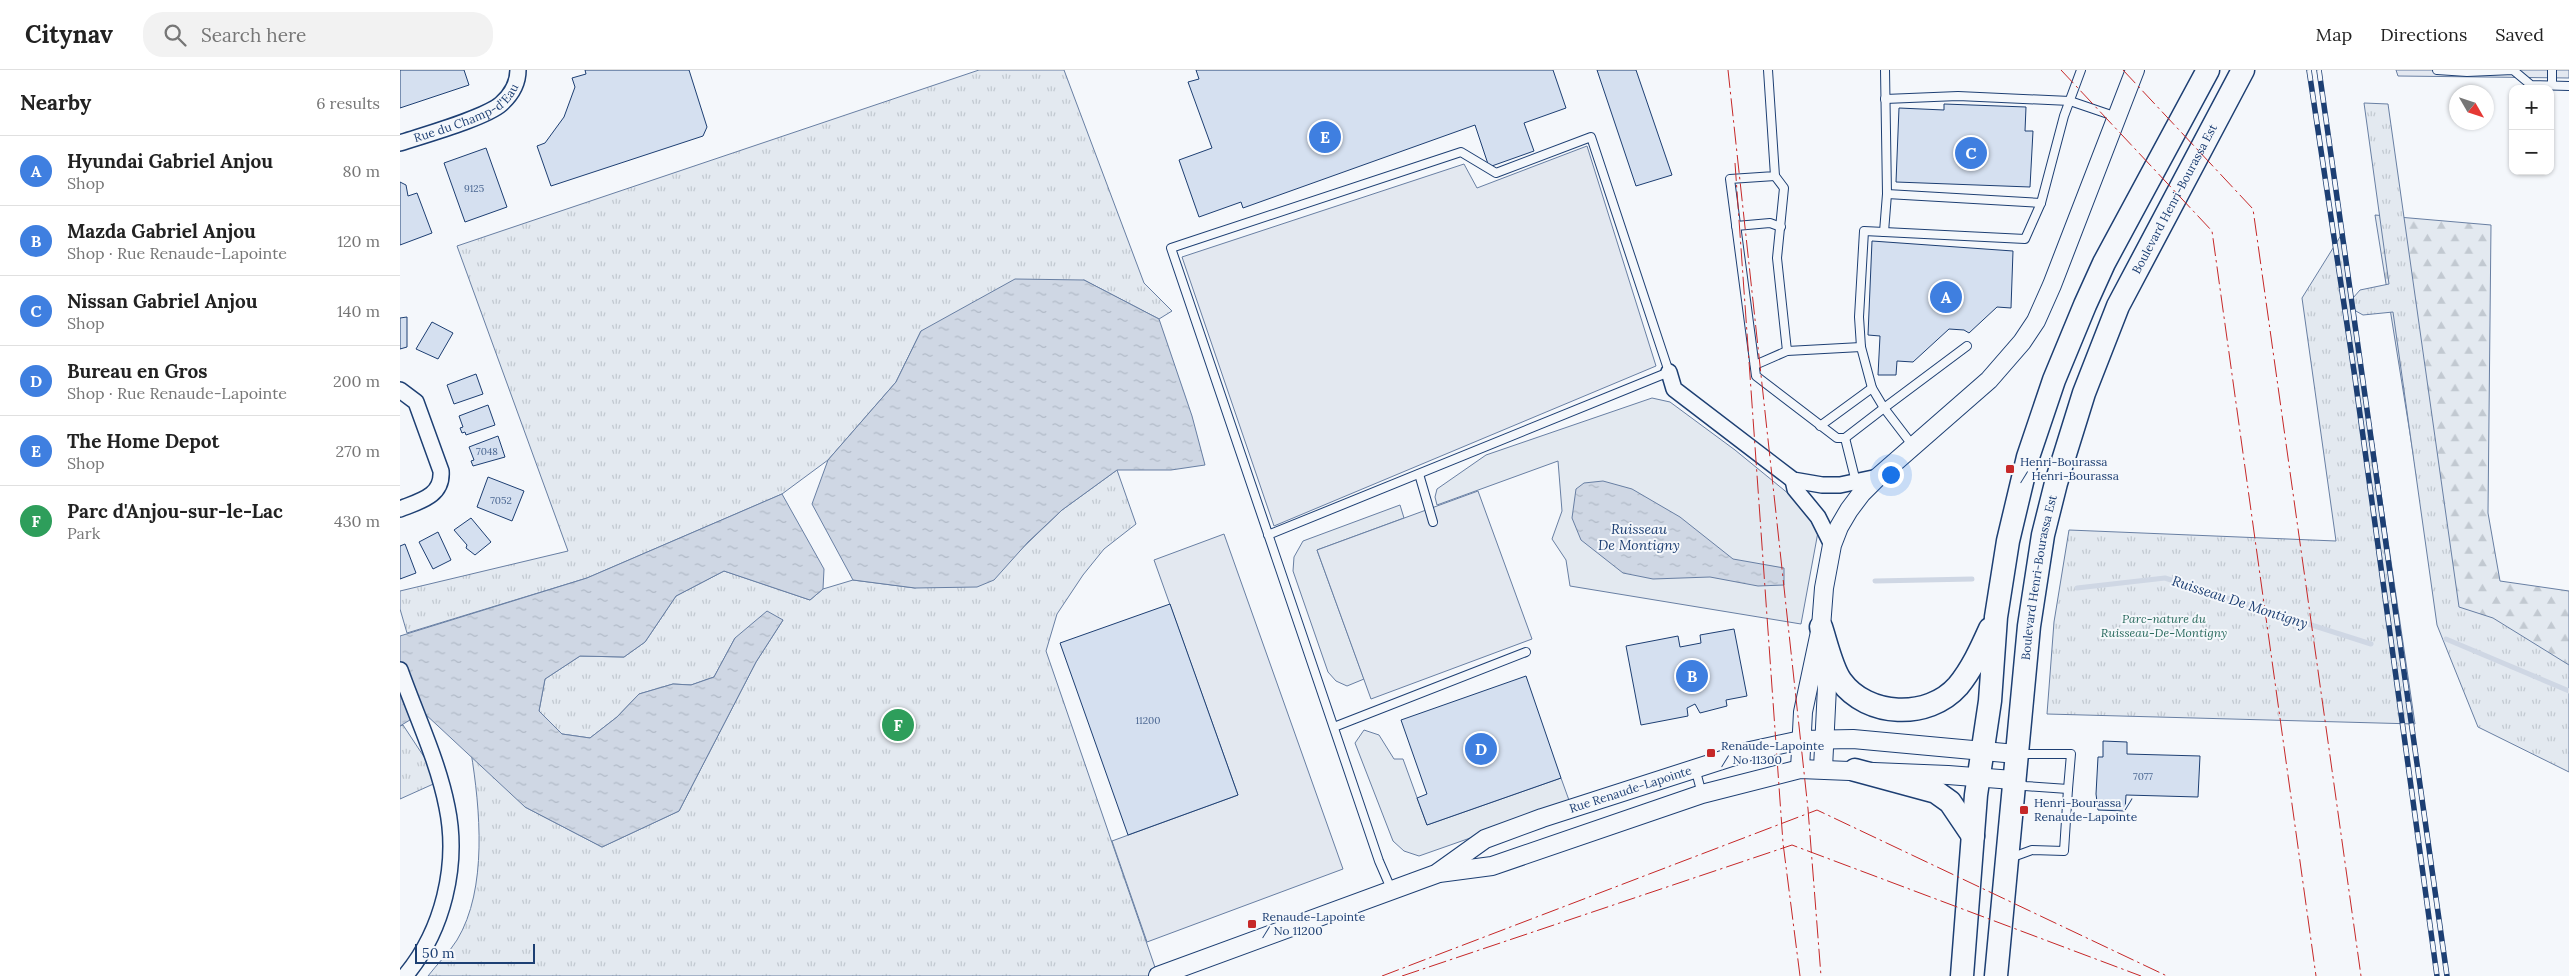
<!DOCTYPE html>
<html lang="en">
<head>
<meta charset="utf-8">
<style>
	body { margin:0; font-family:Lora,serif; background:#f2f2f2; color:#222 }
	.controls { position:absolute; right:15px; top:15px; display:grid; overflow:hidden; border-radius:10px; box-shadow:0 1px 4px #0004 }
	.controls button { width:45px; height:45px; display:grid; place-items:center; padding:0; border:0; border-bottom:1px solid #e0e0e0; background:#fff; color:#222; font:25px sans-serif }
	.compass { position:absolute; left:2049px; top:15px; width:45px; height:45px; border-radius:50%; background:#fff; box-shadow:0 1px 4px #0004; rotate:129deg }
	.scale { position:absolute; left:15px; bottom:12px; width:120px; box-sizing:border-box; padding-left:5px; border:2px solid #1d3f73; border-top:0; font-size:14px; line-height:18px; white-space:nowrap; color:#1d3f73; -webkit-text-stroke:4px #f4f7fb; paint-order:stroke }
	.you { position:absolute; left:1490px; top:404px; width:18px; height:18px; margin:-12px; border:4px solid #fff; border-radius:50%; background:#1a73e8; box-shadow:0 0 0 8px #1a73e833 }
	.badge { display:grid; place-items:center; width:32px; height:32px; border-radius:50%; background:#db2777; color:#fff; font-size:16px; font-weight:700 }
	.pin { position:absolute; translate:-50% -50%; border:2px solid #fff; box-shadow:0 1px 5px #0006 }
	.list { margin:0; padding:0; list-style:none }
	h2 { display:flex; justify-content:space-between; align-items:center; height:65px; margin:0; padding:0 20px; font-size:21px }
	h2 small { font-size:16px; font-weight:400; color:#767676 }
	.list li { display:grid; grid-template-columns:32px 1fr auto; gap:15px; align-items:center; box-sizing:border-box; height:70px; padding:0 20px; border-top:1px solid #e0e0e0 }
	.list b { display:block; font-size:19px; white-space:nowrap }
	.list p { margin:0; font-size:16px; white-space:nowrap; color:#767676 }
	.list em { font-size:16px; font-style:normal; color:#767676 }
	.icon { flex:none; width:28px; height:28px; fill:none; stroke:currentColor; stroke-width:2; stroke-linecap:round; stroke-linejoin:round }
	.map { position:relative; flex:none; width:2169px; height:906px; overflow:hidden }
	header { display:flex; align-items:center; gap:30px; box-sizing:border-box; height:70px; padding:0 25px; background:#fff; border-bottom:1px solid #e0e0e0 }
	header strong { font-size:24px }
	nav { display:flex; gap:28px; margin-inline-start:auto; font-size:18px }
	.search { width:350px; height:45px; background:#f2f2f2; display:flex; align-items:center; gap:12px; box-sizing:border-box; padding:0 18px; border-radius:20px; color:#767676; font-size:19px }
	main { display:flex }
	aside { flex:1; background:#fff }
	.map>svg:first-child { display:block }
	.green { fill:#e3e9f0; stroke:#687fa3 }
	.forest { fill:url(#forest-firs); stroke:#687fa3 }
	.park { fill:url(#park-tufts); stroke:#687fa3 }
	.parking { fill:#e3e8f0; stroke:#687fa3 }
	.water { fill:url(#water-ripples); stroke:#687fa3 }
	.lines { fill:none; stroke-linecap:round; stroke-linejoin:round }
	.stream { stroke:#cfd7e4; stroke-width:5 }
	.building { fill:#d5e0f0; stroke:#1d3f73 }
	.service-casing { stroke:#1d3f73; stroke-width:10 }
	.minor-casing { stroke:#1d3f73; stroke-width:18 }
	.tertiary-casing { stroke:#1d3f73; stroke-width:20 }
	.primary-casing { stroke:#1d3f73; stroke-width:25 }
	.service { stroke:#f4f7fb; stroke-width:8 }
	.minor { stroke:#f4f7fb; stroke-width:15 }
	.tertiary { stroke:#f4f7fb; stroke-width:18 }
	.primary { stroke:#f4f7fb; stroke-width:22 }
	.rail-casing { stroke:#1d3f73; stroke-width:5.5 }
	.rail { stroke:#f4f7fb; stroke-width:4; stroke-dasharray:11; stroke-linecap:butt }
	.power { stroke:#c62828; stroke-width:1; stroke-dasharray:18 4 2.5 4; stroke-linecap:butt }
	.poi-dot { fill:#c62828; stroke:#f4f7fb; stroke-width:2 }
	.labels { text-anchor:middle; stroke-width:4; stroke-linejoin:round; paint-order:stroke }
	.number-label { font-size:10px; fill:#4b6792 }
	.street-label { font-size:12px; fill:#1d3f73; stroke:#f4f7fb }
	.poi-label { font-size:12px; fill:#1d3f73; stroke:#f4f7fb; text-anchor:start }
	.park-label { font-size:12px; font-style:italic; fill:#2c6c60; stroke:#f4f7fb }
	.water-label { font-size:14px; font-style:italic; fill:#1d3f73; stroke:#f4f7fb }
</style>
</head>
<body>
<header>
<strong>Citynav</strong>
<div class="search"><svg class="icon" aria-label="search" viewBox="0 0 24 24"><circle cx="10" cy="10" r="6"/><path d="M15 15l6 6"/></svg>Search here</div>
<nav><a>Map</a><a>Directions</a><a>Saved</a></nav>
</header>
<main>
<aside>
<h2>Nearby<small>6 results</small></h2>
<ul class="list">
<li><span class="badge" style="background:#3f7fe0">A</span><div><b>Hyundai Gabriel Anjou</b><p>Shop</p></div><em>80 m</em></li>
<li><span class="badge" style="background:#3f7fe0">B</span><div><b>Mazda Gabriel Anjou</b><p>Shop · Rue Renaude-Lapointe</p></div><em>120 m</em></li>
<li><span class="badge" style="background:#3f7fe0">C</span><div><b>Nissan Gabriel Anjou</b><p>Shop</p></div><em>140 m</em></li>
<li><span class="badge" style="background:#3f7fe0">D</span><div><b>Bureau en Gros</b><p>Shop · Rue Renaude-Lapointe</p></div><em>200 m</em></li>
<li><span class="badge" style="background:#3f7fe0">E</span><div><b>The Home Depot</b><p>Shop</p></div><em>270 m</em></li>
<li><span class="badge" style="background:#2e9e5b">F</span><div><b>Parc d'Anjou-sur-le-Lac</b><p>Park</p></div><em>430 m</em></li>
</ul>
</aside>
<div class="map">
<svg width="2169" height="906" viewBox="0 0 2169 906">
	<defs>
		<pattern id="forest-firs" width="22" height="20" patternUnits="userSpaceOnUse" patternTransform="scale(1.25)"><rect width="22" height="20" fill="#e3e9f0"/><path d="M5 1l3.5 6h-7zM16 11l3.5 6h-7z" fill="#c2c9d1"/></pattern>
		<pattern id="park-tufts" width="24" height="20" patternUnits="userSpaceOnUse" patternTransform="scale(1.25)"><rect width="24" height="20" fill="#e3e9f0"/><path d="M3 7l-1-3M5 7V3M7 7l1-3M15 17l-1-3M17 17v-4M19 17l1-3" fill="none" stroke="#c2c9d1"/></pattern>
		<pattern id="water-ripples" width="26" height="14" patternUnits="userSpaceOnUse" patternTransform="scale(1.25)"><rect width="26" height="14" fill="#cfd7e4"/><path d="M2 4q2-2 4 0t4 0M15 11q2-2 4 0t4 0" fill="none" stroke="#b1bac7"/></pattern>
	</defs>
	<rect width="100%" height="100%" fill="#f4f7fb"/>
	<!-- green -->
	<g class="green">
		<polygon points="1252,328 1270,332 1335,380 1406,438 1418,462 1401,554 1170,516 1166,490 1152,469 1162,441 1158,391 1037,435 1035,427 1037,419 1086,385"/>
		<polygon points="1000,435 1004,448 917,480 964,609 947,616 936,611 928,602 893,501 894,487 903,471"/>
		<polygon points="964,660 979,665 994,689 1003,689 1027,755 1161,708 1170,733 1019,786 1004,781 993,771 955,673"/>
	</g>
	<!-- forest -->
	<polygon class="forest" points="1975,145 2091,155 2088,443 2100,511 2169,521 2169,680 2041,557"/>
	<!-- park -->
	<g class="park">
		<polygon points="579,0 664,0 744,213 772,241 759,249 684,210 521,261 496,312 428,390 382,424 187,508 7,563 0,539 0,521 168,481 57,176"/>
		<polygon points="1964,33 1988,34 2059,537 2093,548 2169,595 2169,702 2078,657 2037,555 1993,242 1963,245 1954,240 2015,654 1647,644 1654,552 1669,460 1936,471 1902,228 1943,162 1953,228 1960,220 1989,214"/>
		<path d="M717 400 736 454 704 479 683 505 657 544 646 581 758 906H28C37 894 49 883 57 870 88 819 80 738 71 682L125 737 202 777 279 741 356 592 383 550 335 568 314 607 291 615 273 614 239 624 217 647 190 668 162 664 139 641 145 609 180 586 224 587 245 572 276 526 324 501 410 530 423 519 453 510 515 518 611 489 662 440Z"/>
		<polygon points="3,655 40,711 0,729 0,656"/>
	</g>
	<!-- parking -->
	<g class="parking">
		<polygon points="1996,0 2169,0 2169,8 1998,6"/>
		<polygon points="1187,76 1256,296 874,456 782,187 1064,94 1077,118"/>
		<polygon points="1078,421 1132,569 971,629 917,480"/>
		<polygon points="824,464 943,799 747,872 712,771 838,725 754,490"/>
	</g>
	<!-- water -->
	<g class="water">
		<polygon points="615,209 684,210 759,249 792,346 805,395 771,400 717,400 662,440 628,472 594,510 577,517 515,518 453,510 412,434 428,390 496,312 521,261"/>
		<polygon points="1203,411 1232,419 1280,447 1333,489 1384,498 1384,515 1358,516 1310,507 1253,509 1223,503 1181,470 1172,448 1176,419 1184,413"/>
		<polygon points="382,424 424,499 423,519 410,530 324,501 276,526 245,572 224,587 180,586 145,609 139,641 162,664 190,668 217,647 239,624 273,614 291,615 314,607 335,568 367,541 383,550 356,592 279,741 202,777 125,737 23,642 0,656 0,566 187,508"/>
	</g>
	<g class="lines">
		<!-- stream -->
		<g class="stream">
			<polyline points="1475,511 1572,509"/>
			<polyline points="1677,518 1765,508 1971,574"/>
			<polyline points="2046,569 2169,621"/>
		</g>
	</g>
	<!-- building -->
	<g class="building">
		<polygon points="0,0 64,0 69,15 0,38"/>
		<polygon points="185,0 289,0 307,57 303,66 151,116 137,76 145,73 164,47 175,17 172,8 186,4"/>
		<polygon points="796,0 1153,0 1166,38 1124,53 1134,81 1089,97 1075,55 843,138 841,132 799,147 779,90 812,78 788,12 799,9"/>
		<polygon points="1197,0 1236,0 1272,105 1236,116"/>
		<polygon points="1544,34 1626,37 1625,61 1633,61 1630,117 1496,112 1499,38 1544,40"/>
		<polygon points="86,78 107,137 65,152 44,93"/>
		<polygon points="0,112 6,115 8,126 17,123 32,163 0,175"/>
		<polygon points="1472,171 1613,181 1611,238 1597,237 1569,263 1564,260 1549,259 1513,292 1497,291 1496,305 1478,305 1480,266 1468,265"/>
		<polygon points="7,247 7,277 0,279 0,248"/>
		<polygon points="32,252 53,263 38,289 16,279"/>
		<polygon points="76,304 83,324 54,334 47,315"/>
		<polygon points="88,335 95,355 66,365 65,362 62,363 60,358 63,357 59,346"/>
		<polygon points="98,366 105,387 73,396 71,391 74,390 69,377"/>
		<polygon points="88,407 124,421 112,451 77,437"/>
		<polygon points="71,448 91,472 75,485 66,478 67,475 54,460"/>
		<polygon points="38,462 51,490 33,499 19,472"/>
		<polygon points="5,474 16,503 0,509 0,476"/>
		<polygon points="770,534 838,725 728,765 660,573"/>
		<polygon points="1334,559 1347,626 1326,630 1327,636 1300,643 1295,634 1287,638 1288,646 1241,655 1226,576 1278,566 1280,577 1301,573 1300,565"/>
		<polygon points="1126,606 1161,708 1027,755 1017,728 1027,724 1001,650"/>
		<polygon points="1703,671 1727,672 1727,684 1800,686 1798,727 1726,725 1725,741 1698,740 1696,724 1698,687 1703,687"/>
	</g>
	<g class="lines">
		<!-- service casing -->
		<g class="service-casing">
			<g id="service">
				<polyline points="1368,0 1375,106 1330,109 1356,306 1437,368 1445,368 1484,338 1513,376"/>
				<polyline points="2037,0 2067,2 2113,0 2131,15 2169,16"/>
				<polyline points="2152,15 2152,0"/>
				<polyline points="1485,29 1558,26 1670,31 1717,47"/>
				<polyline points="1375,106 1384,118 1377,188 1387,281 1461,277 1472,318 1484,338 1567,276"/>
				<polyline points="1487,124 1641,133"/>
				<polyline points="1336,156 1370,153 1381,157"/>
				<polyline points="1484,162 1487,124 1485,0"/>
				<polyline points="1461,277 1459,247 1464,161 1625,169 1641,133 1664,46 1681,0"/>
				<polyline points="1355,295 1387,281"/>
				<polyline points="1420,356 1472,318"/>
				<polyline points="1445,368 1456,412"/>
				<polyline points="1019,404 1033,452"/>
				<polyline points="868,465 1269,302 1191,67 1096,103 1061,82 771,178 979,791 992,821"/>
				<polyline points="934,657 1126,582"/>
				<polyline points="1295,698 1302,724"/>
				<polyline points="1616,712 1625,716 1668,719 1671,684 1620,684"/>
				<polyline points="1610,788 1632,780 1664,781 1668,719"/>
			</g>
		</g>
		<!-- minor casing -->
		<g class="minor-casing">
			<g id="minor">
				<path id="s1" d="M0 73C24 65 85 48 101 34 111 25 118 13 118 0"/>
				<polyline points="1269,302 1274,319 1393,410 1422,415 1440,415 1478,407"/>
				<path d="M0 320 16 332 41 401C43 426 20 431 0 439"/>
				<polyline points="1393,410 1395,419 1418,447 1432,475"/>
				<path d="M0 600C16 645 38 691 47 737 59 795 43 861 5 906"/>
			</g>
		</g>
		<!-- tertiary casing -->
		<g class="tertiary-casing">
			<g id="tertiary">
				<polyline points="1423,698 1427,617 1424,584"/>
				<polyline points="1400,699 1403,642 1421,557 1424,518 1432,475 1439,457 1449,440 1461,424 1478,407 1589,310 1622,272 1636,251 1652,215 1735,0"/>
				<polyline points="1039,803 1092,796 1302,724 1400,699 1548,705 1613,710"/>
				<path id="s2" d="M758 906 1036 804 1085 769 1142 748 1350 681 1401 670 1453 669 1616 684"/>
			</g>
		</g>
		<!-- primary casing -->
		<g class="primary-casing">
			<g id="primary">
				<path d="M1421 557C1426 572 1432 599 1441 611 1467 647 1528 650 1558 616 1572 599 1581 579 1590 559"/>
				<polyline points="1455,700 1536,722 1550,732 1573,766"/>
				<polyline points="1562,906 1576,725 1590,631 1596,547 1608,471 1628,387 1654,310 1685,235 1704,193 1808,0"/>
				<path id="s3" d="M1596 906 1629 556 1643 465 1656 413 1684 323 1718 236 1843 0"/>
			</g>
		</g>
		<!-- service -->
		<use href="#service" class="service"/>
		<!-- minor -->
		<use href="#minor" class="minor"/>
		<!-- tertiary -->
		<use href="#tertiary" class="tertiary"/>
		<!-- primary -->
		<use href="#primary" class="primary"/>
		<!-- rail casing -->
		<g class="rail-casing">
			<g id="rail">
				<polyline points="1909,0 1955,308 2037,906"/>
				<polyline points="1919,0 2047,906"/>
			</g>
		</g>
		<!-- rail -->
		<use href="#rail" class="rail"/>
		<!-- power -->
		<g class="power">
			<polyline points="1328,0 1408,739 1421,906"/>
			<polyline points="1661,0 1812,161 1916,906"/>
			<polyline points="1723,0 1853,139 1961,906"/>
			<polyline points="1335,93 1383,773 1400,906"/>
			<polyline points="982,906 1417,740 1767,906"/>
			<polyline points="1002,906 1392,775 1741,906"/>
		</g>
	</g>
	<!-- markers -->
	<g class="poi-dot">
		<rect x="1605" y="394" width="10" height="10" rx="2.5"/>
		<rect x="1306" y="678" width="10" height="10" rx="2.5"/>
		<rect x="1619" y="735" width="10" height="10" rx="2.5"/>
		<rect x="847" y="849" width="10" height="10" rx="2.5"/>
	</g>
	<g class="labels">
		<!-- number labels -->
		<g class="number-label">
			<text x="74" y="122">9125</text>
			<text x="87" y="385">7048</text>
			<text x="101" y="434">7052</text>
			<text x="748" y="654">11200</text>
			<text x="1743" y="710">7077</text>
		</g>
		<!-- street labels -->
		<g class="street-label">
			<text dy="4" stroke="none"><textPath href="#s1" startOffset="74">Rue du Champ-d'Eau</textPath></text>
			<text dy="4" stroke="none"><textPath href="#s3" startOffset="806">Boulevard Henri-Bourassa Est</textPath></text>
			<text dy="4" stroke="none"><textPath href="#s3" startOffset="401">Boulevard Henri-Bourassa Est</textPath></text>
			<text dy="4" stroke="none"><textPath href="#s2" startOffset="510">Rue Renaude-Lapointe</textPath></text>
		</g>
		<!-- poi labels -->
		<g class="poi-label">
			<text x="1620" y="396">Henri-Bourassa<tspan x="1620" dy="14">/ Henri-Bourassa</tspan></text>
			<text x="1321" y="680">Renaude-Lapointe<tspan x="1321" dy="14">/ No 11300</tspan></text>
			<text x="1634" y="737">Henri-Bourassa /<tspan x="1634" dy="14">Renaude-Lapointe</tspan></text>
			<text x="862" y="851">Renaude-Lapointe<tspan x="862" dy="14">/ No 11200</tspan></text>
		</g>
		<!-- park labels -->
		<g class="park-label">
			<text x="1764" y="553">Parc-nature du<tspan x="1764" dy="14">Ruisseau-De-Montigny</tspan></text>
		</g>
		<!-- water labels -->
		<g class="water-label">
			<text x="1239" y="464">Ruisseau<tspan x="1239" dy="16">De Montigny</tspan></text>
			<text transform="translate(1840 532) rotate(18)" y="5">Ruisseau De Montigny</text>
		</g>
	</g>
</svg>
<div class="controls">
<button>+</button>
<button>−</button>
</div>
<svg class="compass" viewBox="-18 -18 36 36"><path d="M0-13l5 13h-10z" fill="#e53935"/><path d="M0 13l5-13h-10z" fill="#767676"/></svg>
<div class="scale">50 m</div>
<div class="you"></div>
<div class="pin badge" style="left:1546px;top:227px;background:#3f7fe0">A</div>
<div class="pin badge" style="left:1292px;top:606px;background:#3f7fe0">B</div>
<div class="pin badge" style="left:1571px;top:83px;background:#3f7fe0">C</div>
<div class="pin badge" style="left:1081px;top:679px;background:#3f7fe0">D</div>
<div class="pin badge" style="left:925px;top:67px;background:#3f7fe0">E</div>
<div class="pin badge" style="left:498px;top:655px;background:#2e9e5b">F</div>
</div>
</main>
</body>
</html>
